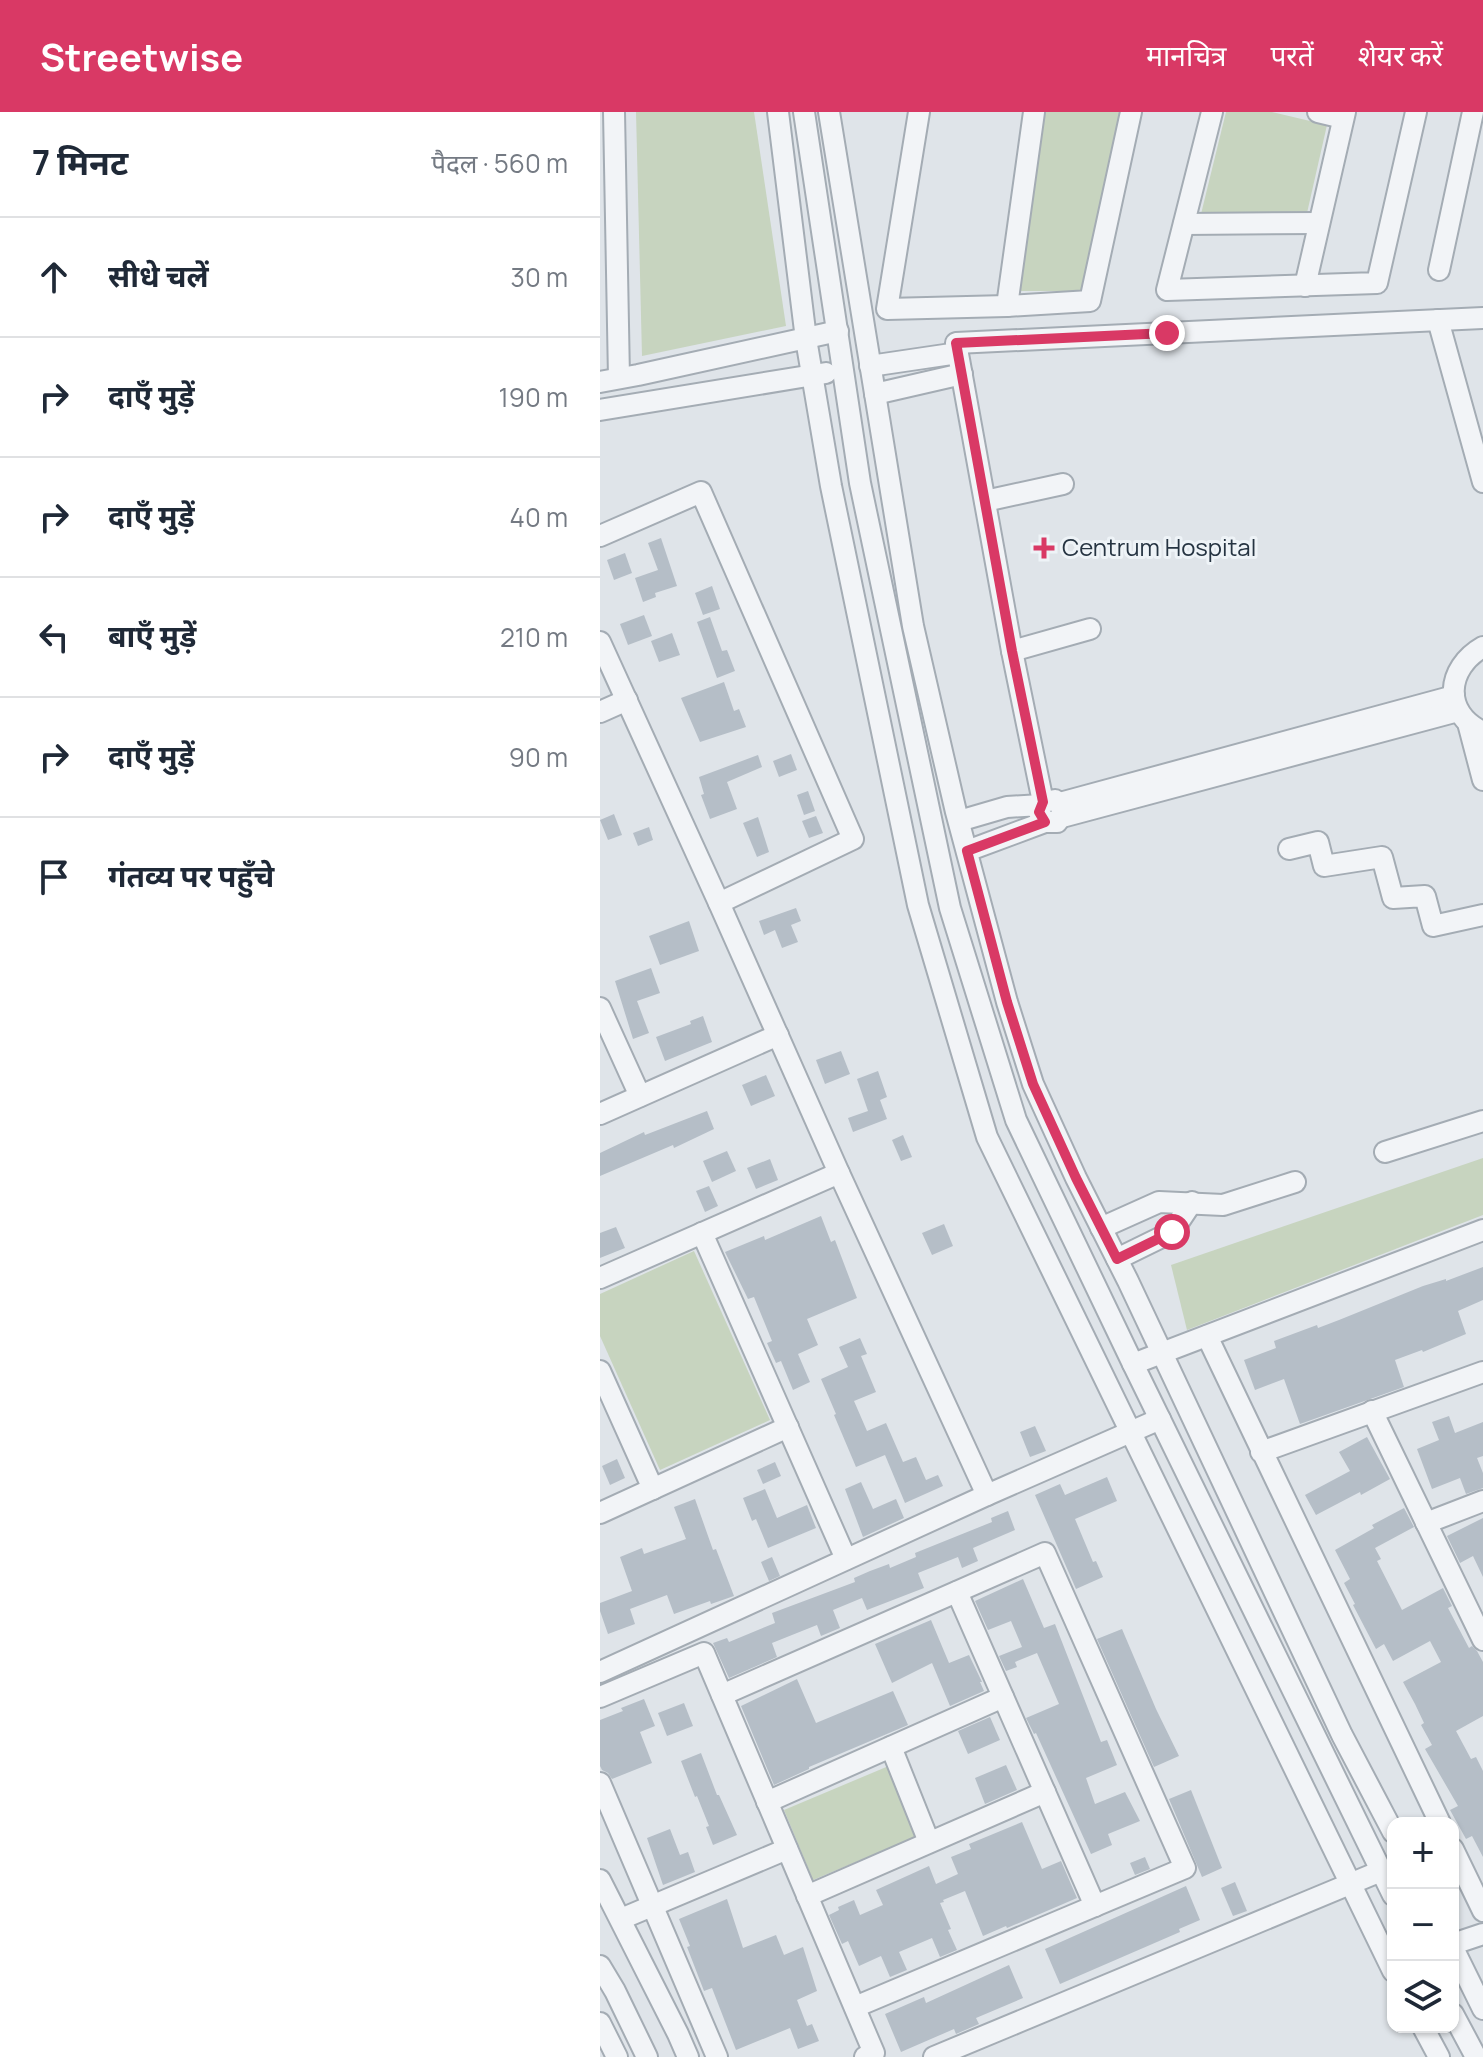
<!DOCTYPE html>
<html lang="hi">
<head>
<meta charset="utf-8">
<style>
	body { margin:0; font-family:Manrope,"Noto Sans Devanagari",sans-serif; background:#f2f2f3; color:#1f2937 }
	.controls { position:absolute; right:24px; bottom:24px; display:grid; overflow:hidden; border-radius:16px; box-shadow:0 2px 6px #0004 }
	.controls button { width:72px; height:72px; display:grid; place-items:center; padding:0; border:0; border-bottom:2px solid #e0e1e3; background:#fff; color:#1f2937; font:40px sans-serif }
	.stop { position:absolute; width:24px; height:24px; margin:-18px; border:6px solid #d93965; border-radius:50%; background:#fff }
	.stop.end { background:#d93965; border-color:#fff; box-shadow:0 2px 8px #0008 }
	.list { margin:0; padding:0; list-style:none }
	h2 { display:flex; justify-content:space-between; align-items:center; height:104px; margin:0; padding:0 32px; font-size:34px }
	h2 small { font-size:26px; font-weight:400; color:#747a83 }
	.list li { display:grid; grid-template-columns:52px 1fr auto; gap:24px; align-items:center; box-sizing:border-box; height:120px; padding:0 32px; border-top:2px solid #e0e1e3 }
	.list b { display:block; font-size:30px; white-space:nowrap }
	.list em { font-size:26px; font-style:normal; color:#747a83 }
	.icon { flex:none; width:44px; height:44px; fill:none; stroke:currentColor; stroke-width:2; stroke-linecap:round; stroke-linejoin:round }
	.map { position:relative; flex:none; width:883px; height:1945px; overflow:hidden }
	header { display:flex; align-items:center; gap:48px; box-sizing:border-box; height:112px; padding:0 40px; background:#d93965; color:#fff }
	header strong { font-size:38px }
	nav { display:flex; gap:44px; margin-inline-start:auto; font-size:28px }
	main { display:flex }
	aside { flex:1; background:#fff }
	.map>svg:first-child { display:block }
	.green { fill:#c7d4bf }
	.building { fill:#b5bec7 }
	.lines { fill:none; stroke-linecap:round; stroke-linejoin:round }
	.minor-casing { stroke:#a4acb4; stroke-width:24 }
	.minor { stroke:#f2f4f7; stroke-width:20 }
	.route { stroke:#d93965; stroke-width:10 }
	.poi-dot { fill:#d93965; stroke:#eef3f7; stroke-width:3 }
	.labels { text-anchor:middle; stroke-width:6; stroke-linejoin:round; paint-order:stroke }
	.poi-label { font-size:24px; fill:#263442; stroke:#eef3f7; text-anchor:start }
</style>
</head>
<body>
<header>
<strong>Streetwise</strong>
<nav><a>मानचित्र</a><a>परतें</a><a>शेयर करें</a></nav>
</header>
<main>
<aside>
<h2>7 मिनट<small>पैदल · 560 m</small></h2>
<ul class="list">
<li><svg class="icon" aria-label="ahead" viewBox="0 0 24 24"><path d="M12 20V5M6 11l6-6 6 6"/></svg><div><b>सीधे चलें</b></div><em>30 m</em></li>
<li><svg class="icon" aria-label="right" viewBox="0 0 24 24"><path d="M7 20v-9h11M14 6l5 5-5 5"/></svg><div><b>दाएँ मुड़ें</b></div><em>190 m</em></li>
<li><svg class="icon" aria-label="right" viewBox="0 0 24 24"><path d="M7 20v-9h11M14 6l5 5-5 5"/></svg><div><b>दाएँ मुड़ें</b></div><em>40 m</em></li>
<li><svg class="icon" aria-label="left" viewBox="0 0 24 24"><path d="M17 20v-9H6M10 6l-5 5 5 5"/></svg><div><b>बाएँ मुड़ें</b></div><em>210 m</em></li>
<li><svg class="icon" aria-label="right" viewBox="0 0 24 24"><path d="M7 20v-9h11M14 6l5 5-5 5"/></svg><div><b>दाएँ मुड़ें</b></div><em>90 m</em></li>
<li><svg class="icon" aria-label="arrive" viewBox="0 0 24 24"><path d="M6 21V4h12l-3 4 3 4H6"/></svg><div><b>गंतव्य पर पहुँचे</b></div></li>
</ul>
</aside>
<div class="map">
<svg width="883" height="1945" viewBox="0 0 883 1945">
	<rect width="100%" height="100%" fill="#dfe4e9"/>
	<!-- green -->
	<g class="green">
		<polygon points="36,0 154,0 186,214 42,244"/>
		<polygon points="444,0 525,0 484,179 417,179"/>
		<polygon points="626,0 672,0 727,13 707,101 601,102"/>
		<polygon points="883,1046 883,1103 587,1218 571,1153"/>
		<polygon points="94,1139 170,1308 60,1358 0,1224 0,1182"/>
		<polygon points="291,1653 320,1723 213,1768 184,1698"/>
	</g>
	<!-- building -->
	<g class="building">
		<polygon points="61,426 77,474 55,481 56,485 43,490 35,466 58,458 48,431"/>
		<polygon points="25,441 32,461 14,468 7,448"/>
		<polygon points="112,474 120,497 103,503 95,481"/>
		<polygon points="44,503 52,524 28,533 20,512"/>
		<polygon points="110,505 122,539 127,538 135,559 117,566 97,510"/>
		<polygon points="72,521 80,543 59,550 51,529"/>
		<polygon points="124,570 134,599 139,597 146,615 100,630 81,586"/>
		<polygon points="191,642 197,658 179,665 173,649"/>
		<polygon points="158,643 162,655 127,670 137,697 110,707 101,683 104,682 99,665"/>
		<polygon points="208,679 215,699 204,703 197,683"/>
		<polygon points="14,702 22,723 8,728 0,708"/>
		<polygon points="216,704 223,721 209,726 202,709"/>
		<polygon points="158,705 169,740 157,745 143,711"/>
		<polygon points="49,715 53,728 38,734 33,721"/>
		<polygon points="196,796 201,809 191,813 198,830 182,836 175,818 164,823 159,809"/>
		<polygon points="89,809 99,839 60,853 49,824"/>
		<polygon points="51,856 60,881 37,889 49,921 33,927 15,869"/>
		<polygon points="103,904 112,930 65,949 56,925 91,912 90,909"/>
		<polygon points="241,939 250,962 225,972 216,948"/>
		<polygon points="278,959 287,985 280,988 287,1007 253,1020 248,1006 268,999 257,967"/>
		<polygon points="166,963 175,984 151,994 142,973"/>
		<polygon points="107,999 114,1017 74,1036 73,1033 0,1064 0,1041 44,1020 45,1023"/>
		<polygon points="303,1023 312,1045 301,1049 292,1028"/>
		<polygon points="127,1039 136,1059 112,1070 103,1049"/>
		<polygon points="170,1047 178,1068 156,1077 147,1056"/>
		<polygon points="109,1074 118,1094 105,1100 96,1079"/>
		<polygon points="221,1104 231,1130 235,1128 257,1186 207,1207 218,1233 198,1242 210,1270 193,1278 181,1249 176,1251 167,1231 172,1229 154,1185 148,1187 125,1140 164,1124 165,1128"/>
		<polygon points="344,1112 353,1134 332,1143 322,1121"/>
		<polygon points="16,1115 25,1136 0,1146 0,1121"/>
		<polygon points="883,1155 883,1188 858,1199 866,1222 823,1240 822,1238 795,1248 804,1275 700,1312 684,1267 655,1278 644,1248 676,1236 674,1229 717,1213 718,1216 739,1208 823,1174 846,1167 846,1169"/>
		<polygon points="260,1226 267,1242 261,1244 276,1280 254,1289 267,1319 286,1311 303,1350 316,1345 326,1368 338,1363 343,1374 305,1391 285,1343 256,1355 234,1303 236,1302 221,1267 248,1255 239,1235"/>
		<polygon points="849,1304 855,1321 883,1310 883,1344 877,1346 883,1361 883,1376 866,1382 860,1366 832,1377 817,1337 839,1328 832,1310"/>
		<polygon points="435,1314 446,1339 430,1345 420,1320"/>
		<polygon points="767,1325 790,1367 761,1383 760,1380 716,1403 705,1383 750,1359 739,1340"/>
		<polygon points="17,1347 25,1366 10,1373 2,1354"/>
		<polygon points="175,1350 181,1364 163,1372 157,1358"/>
		<polygon points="507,1365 517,1389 475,1407 493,1450 496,1449 503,1465 476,1477 435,1383 460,1372 465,1383"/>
		<polygon points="261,1370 273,1397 296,1387 304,1406 263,1425 245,1377"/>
		<polygon points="165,1377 177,1406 207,1393 216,1416 168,1436 156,1407 152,1409 143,1386"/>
		<polygon points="95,1387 113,1438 116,1437 134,1484 111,1492 110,1489 74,1502 67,1483 30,1497 35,1512 8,1522 0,1499 0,1491 32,1479 20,1445 42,1436 44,1442 86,1427 74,1395"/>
		<polygon points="804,1396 814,1415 775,1436 781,1447 777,1449 802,1498 843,1476 852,1494 848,1496 869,1536 872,1534 877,1539 883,1550 883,1604 856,1619 871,1647 876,1645 883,1659 883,1745 872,1724 866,1727 850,1698 858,1694 825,1637 832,1633 821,1613 824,1611 815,1592 803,1570 841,1550 830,1529 793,1549 784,1532 776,1537 753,1493 755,1492 744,1471 750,1467 735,1438 774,1416 772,1413"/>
		<polygon points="408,1399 415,1418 373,1436 378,1449 362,1456 358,1445 318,1461 324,1476 267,1498 262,1486 233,1498 240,1516 221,1524 217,1513 172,1531 177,1545 129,1566 113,1531 127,1526 129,1530 175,1511 172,1501 255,1470 254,1466 270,1459 289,1452 290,1456 316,1445 315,1441 392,1410 391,1406"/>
		<polygon points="883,1406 883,1465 873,1444 860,1451 847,1424"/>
		<polygon points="172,1445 180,1464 169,1469 161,1450"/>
		<polygon points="423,1467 444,1516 455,1512 501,1630 507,1628 517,1653 486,1666 495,1692 525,1680 540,1709 508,1722 512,1733 491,1742 436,1621 434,1622 426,1606 459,1592 437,1541 415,1550 417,1555 406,1559 399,1544 422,1535 411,1509 388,1518 375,1489"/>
		<polygon points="331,1508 349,1551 369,1543 382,1570 380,1570 384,1579 350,1594 332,1551 292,1571 275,1532"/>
		<polygon points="522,1517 556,1597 579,1644 554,1655 497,1527"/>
		<polygon points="197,1567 216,1611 293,1579 308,1613 209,1655 209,1657 174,1673 141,1594"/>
		<polygon points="44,1587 55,1614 40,1620 52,1651 12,1667 8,1661 2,1658 0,1654 0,1608 23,1599 21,1596"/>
		<polygon points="84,1591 93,1614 67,1624 58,1601"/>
		<polygon points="390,1605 400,1628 368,1642 358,1619"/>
		<polygon points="101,1641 117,1683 119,1683 137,1723 113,1733 106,1715 109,1714 97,1684 95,1685 81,1649"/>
		<polygon points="406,1653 417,1678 385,1692 375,1666"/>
		<polygon points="591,1678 622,1756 602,1765 569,1687"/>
		<polygon points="422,1710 442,1757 461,1749 477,1786 407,1816 406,1814 383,1824 365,1779 343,1788 344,1790 340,1791 351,1817 348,1818 357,1838 340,1845 332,1826 299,1840 307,1858 290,1865 281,1844 259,1854 248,1829 242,1832 229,1803 239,1798 238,1795 254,1788 260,1803 283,1793 276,1778 329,1754 336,1772 358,1762 351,1745 371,1737 369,1732"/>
		<polygon points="70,1717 80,1743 88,1740 95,1760 63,1773 47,1726"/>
		<polygon points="545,1745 550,1757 535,1763 530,1751"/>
		<polygon points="635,1770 647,1799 633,1804 621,1776"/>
		<polygon points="586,1774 600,1808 579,1817 580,1820 460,1872 445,1837"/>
		<polygon points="127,1787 143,1836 176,1823 184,1843 203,1835 217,1879 197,1888 207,1914 212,1912 219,1929 198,1937 190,1916 136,1938 112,1876 104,1879 87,1835 90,1834 79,1807"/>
		<polygon points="409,1853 423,1886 376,1906 379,1912 356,1922 354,1917 301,1940 285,1902 324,1885 326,1891"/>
	</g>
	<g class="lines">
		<!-- minor casing -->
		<g class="minor-casing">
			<g id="minor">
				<polyline points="14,0 19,266"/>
				<polyline points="178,0 206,227 231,374 318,793 387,1025 793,1859"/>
				<polyline points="204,0 260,371 350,796 416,1008 533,1252 793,1783"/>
				<polyline points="229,0 313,514 356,700 407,890 433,972 476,1066 528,1169 742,1623 793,1720"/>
				<polyline points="319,0 287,197 407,194 490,189 531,0"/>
				<polyline points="612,0 567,178 777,171 816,0"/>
				<polyline points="718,0 743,6"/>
				<polyline points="584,112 719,111"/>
				<polyline points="839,158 873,0"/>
				<polyline points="705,174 745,0"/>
				<polyline points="407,194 434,0"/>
				<polyline points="838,208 883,370"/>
				<polyline points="270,254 358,241"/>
				<polyline points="0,270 38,263 238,219"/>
				<polyline points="275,282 362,262"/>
				<polyline points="0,298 226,261"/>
				<polyline points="385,389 463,372"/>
				<polyline points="0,424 101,380 253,727 119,791"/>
				<polyline points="0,530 119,791 239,1061 387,1383"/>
				<path d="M883 535C846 556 842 601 883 620"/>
				<polyline points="412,539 490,517"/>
				<polyline points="0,600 27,588"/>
				<polyline points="868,611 883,668"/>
				<polyline points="443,690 455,688 461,693 463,700 457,710 445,710 439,700 443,690 412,539 356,231 883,206"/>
				<polyline points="460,691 854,584"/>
				<polyline points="462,705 858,599"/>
				<polyline points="359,709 407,695 441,693"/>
				<polyline points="689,737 718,730 724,754 782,745 793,786 825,784 833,814 883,803"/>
				<polyline points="367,739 445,710"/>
				<polyline points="0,896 40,984"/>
				<polyline points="0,1002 178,923"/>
				<polyline points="785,1040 883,1009"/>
				<polyline points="501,1116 559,1090 623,1093 695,1070"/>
				<polyline points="102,1121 246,1447"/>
				<polyline points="517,1147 572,1120 592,1090"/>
				<polyline points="0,1166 239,1061"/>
				<polyline points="607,1224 840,1711"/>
				<polyline points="533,1252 883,1118"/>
				<polyline points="0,1259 53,1377"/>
				<polyline points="772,1299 883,1528"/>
				<polyline points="661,1340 883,1260"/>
				<polyline points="0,1401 188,1315"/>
				<polyline points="826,1411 883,1389"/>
				<polyline points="357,1480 495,1794"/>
				<polyline points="0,1560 387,1383 560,1307"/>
				<polyline points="122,1583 445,1441 585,1756 255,1895"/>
				<polyline points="0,1585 104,1541 274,1941 265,1945"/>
				<polyline points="291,1635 329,1730"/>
				<polyline points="0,1671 117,1945"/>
				<polyline points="167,1690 403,1585"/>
				<polyline points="853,1737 883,1799"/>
				<polyline points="0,1768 78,1922 88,1945"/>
				<polyline points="207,1784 445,1680"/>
				<polyline points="21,1807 187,1737"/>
				<polyline points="853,1832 883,1822"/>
				<polyline points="853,1836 883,1897"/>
				<polyline points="0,1854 15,1879 47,1945"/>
				<polyline points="853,1902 876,1945"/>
				<polyline points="0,1911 17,1945"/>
				<polyline points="823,1915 839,1945"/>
				<polyline points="334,1945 781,1759"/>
			</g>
		</g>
		<!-- minor -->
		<use href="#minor" class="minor"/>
	</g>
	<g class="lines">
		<!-- route -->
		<polyline class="route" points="567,221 356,231 412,539 443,690 439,700 445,710 367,739 407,890 433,972 476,1066 517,1147 572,1120"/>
	</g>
	<!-- markers -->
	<path class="poi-dot" d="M440 424h8v8h8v8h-8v8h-8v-8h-8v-8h8z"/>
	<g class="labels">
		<!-- poi labels -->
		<g class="poi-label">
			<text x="462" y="444">Centrum Hospital</text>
		</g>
	</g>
</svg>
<div class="controls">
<button>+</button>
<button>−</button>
<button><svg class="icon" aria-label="layers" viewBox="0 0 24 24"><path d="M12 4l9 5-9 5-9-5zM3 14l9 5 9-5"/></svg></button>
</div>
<div class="stop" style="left:572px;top:1120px"></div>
<div class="stop end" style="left:567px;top:221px"></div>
</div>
</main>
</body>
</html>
